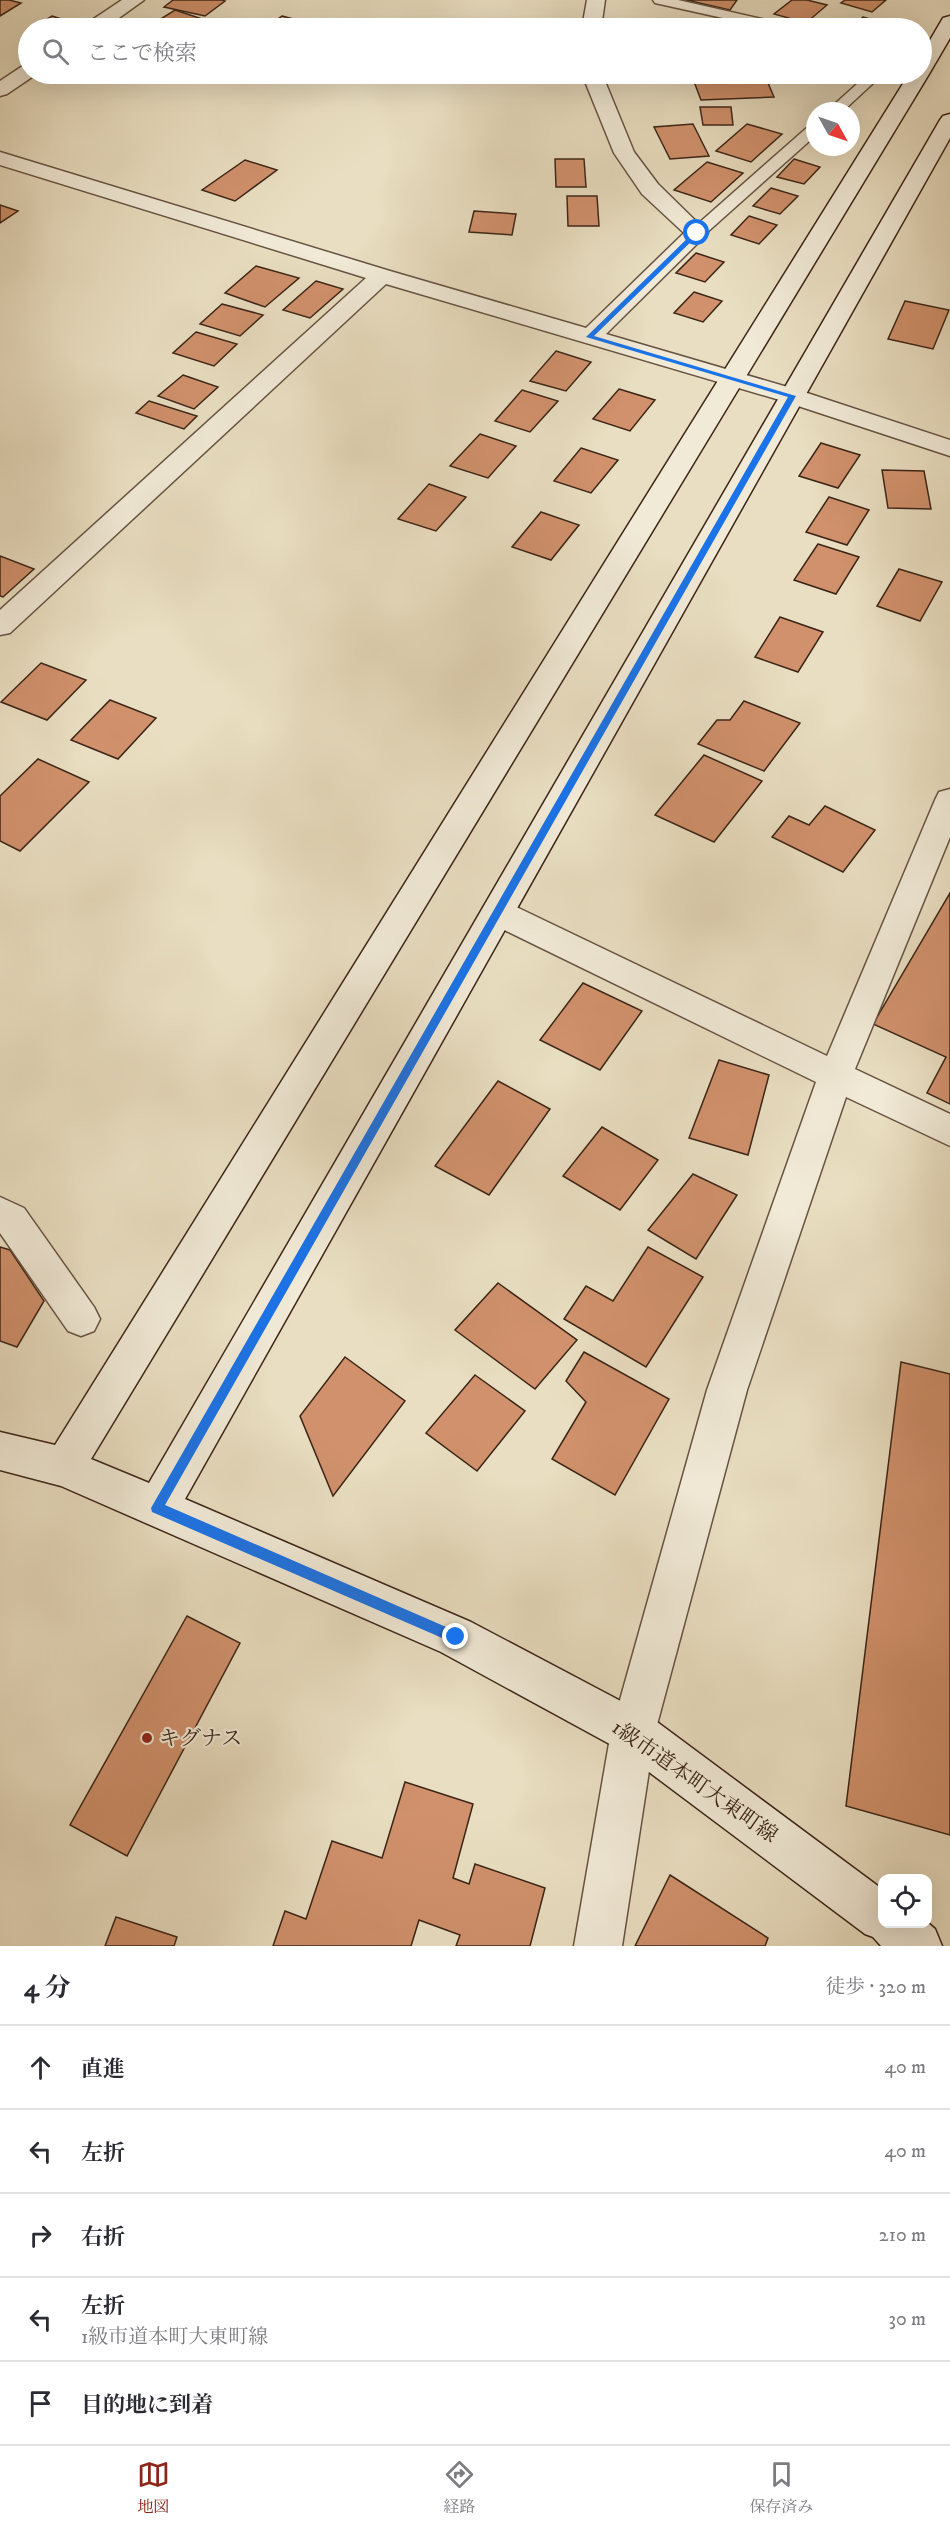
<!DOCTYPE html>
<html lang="ja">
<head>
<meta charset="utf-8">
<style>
	body { margin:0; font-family:"IM FELL DW Pica","Noto Serif JP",serif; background:#f2f2f3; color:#2b2b33 }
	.controls { position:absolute; right:18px; bottom:18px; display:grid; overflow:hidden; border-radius:12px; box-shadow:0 6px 24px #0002 }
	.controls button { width:54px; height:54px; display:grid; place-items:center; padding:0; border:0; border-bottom:2px solid #e1e1e2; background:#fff; color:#2b2b33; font:30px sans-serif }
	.compass { position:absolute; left:806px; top:102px; width:54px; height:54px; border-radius:50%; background:#fff; box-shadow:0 6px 24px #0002; rotate:130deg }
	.stop { position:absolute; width:18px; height:18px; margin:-14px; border:4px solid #1a73e8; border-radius:50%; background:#fff }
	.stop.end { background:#1a73e8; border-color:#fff; box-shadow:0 2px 6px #0008 }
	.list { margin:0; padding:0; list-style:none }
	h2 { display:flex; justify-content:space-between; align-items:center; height:78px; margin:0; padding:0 24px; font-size:26px }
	h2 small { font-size:20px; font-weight:400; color:#7c7c81 }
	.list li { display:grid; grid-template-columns:39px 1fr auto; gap:18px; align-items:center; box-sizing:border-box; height:84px; padding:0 24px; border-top:2px solid #e1e1e2 }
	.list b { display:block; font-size:22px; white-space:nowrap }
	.list p { margin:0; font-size:20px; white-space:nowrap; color:#7c7c81 }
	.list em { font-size:20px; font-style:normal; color:#7c7c81 }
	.icon { flex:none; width:33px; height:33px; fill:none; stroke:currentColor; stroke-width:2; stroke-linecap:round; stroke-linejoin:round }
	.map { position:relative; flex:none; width:950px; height:1946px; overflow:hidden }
	.search { position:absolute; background:#fff; box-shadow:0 6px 24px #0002; left:18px; right:18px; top:18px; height:66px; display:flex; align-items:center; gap:15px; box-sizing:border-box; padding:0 21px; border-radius:33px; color:#7c7c81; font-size:22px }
	.sheet { height:498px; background:#fff }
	nav { display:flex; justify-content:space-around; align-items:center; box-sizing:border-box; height:84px; border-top:2px solid #e1e1e2; background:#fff; font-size:16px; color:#7c7c81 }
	nav a { display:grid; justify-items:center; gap:3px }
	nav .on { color:#8f2418 }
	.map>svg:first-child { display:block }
	.building { fill:#d0916c; stroke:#3c2517; stroke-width:1.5 }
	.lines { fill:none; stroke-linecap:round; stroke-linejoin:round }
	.lane-casing { stroke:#675342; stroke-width:3 }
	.street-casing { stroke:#675342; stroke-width:3 }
	.secondary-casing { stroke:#3c2517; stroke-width:3 }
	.lane { fill:#f1ead7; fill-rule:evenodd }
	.street { fill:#f1ead7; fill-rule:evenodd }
	.secondary { fill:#f1ead7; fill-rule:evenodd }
	.route { fill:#1a73e8 }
	.poi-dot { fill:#8f2418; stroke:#f1ead7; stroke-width:2 }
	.labels { text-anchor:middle; stroke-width:4.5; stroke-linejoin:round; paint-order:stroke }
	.near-poi-label { font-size:21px; fill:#3c2517; stroke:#f1ead7; text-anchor:start }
	.near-street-label { font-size:21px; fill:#3c2517; stroke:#f1ead7 }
</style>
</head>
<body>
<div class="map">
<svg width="950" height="1946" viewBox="0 0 950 1946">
	<rect width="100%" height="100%" fill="#e9dec1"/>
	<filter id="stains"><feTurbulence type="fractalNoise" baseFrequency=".00333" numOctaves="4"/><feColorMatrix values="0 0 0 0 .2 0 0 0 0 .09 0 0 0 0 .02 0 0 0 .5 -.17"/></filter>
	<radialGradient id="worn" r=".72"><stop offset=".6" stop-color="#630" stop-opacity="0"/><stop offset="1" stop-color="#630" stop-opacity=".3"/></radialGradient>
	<!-- building -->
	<g class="building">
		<polygon points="0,0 9,0 21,3 0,16"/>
		<polygon points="173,0 222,0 225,1 205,16 164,7"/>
		<polygon points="686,0 737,0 730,10"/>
		<polygon points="792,0 807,0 827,5 806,23 774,14"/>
		<polygon points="845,0 886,0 872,12 841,3"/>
		<polygon points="175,10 202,19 187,28 146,28"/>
		<polygon points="52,16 80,25 74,28 32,28"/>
		<polygon points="282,16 313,24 307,28 265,28"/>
		<polygon points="863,17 895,26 892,28 850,28"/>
		<polygon points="812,74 840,74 833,80"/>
		<polygon points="765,76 774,97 701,100 693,79"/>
		<polygon points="700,107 731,107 733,125 703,125"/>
		<polygon points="693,124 709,156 670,159 654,127"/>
		<polygon points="747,124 782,134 751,162 716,151"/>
		<polygon points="555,159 584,159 586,187 556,187"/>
		<polygon points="794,159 820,167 804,184 777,177"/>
		<polygon points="245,160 277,170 235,201 202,190"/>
		<polygon points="707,162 743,173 711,202 674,190"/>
		<polygon points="771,188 798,196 780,214 753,206"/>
		<polygon points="567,196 597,196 599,226 568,226"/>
		<polygon points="0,205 18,211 0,223"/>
		<polygon points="474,211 516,214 512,235 469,232"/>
		<polygon points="749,216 777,225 759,244 731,235"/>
		<polygon points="696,253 724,262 705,282 676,273"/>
		<polygon points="256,266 299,278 265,307 225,293"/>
		<polygon points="316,281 343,289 310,318 283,310"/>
		<polygon points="694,292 722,301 703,322 674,313"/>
		<polygon points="905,301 949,310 933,349 888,339"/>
		<polygon points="222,304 263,315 240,336 200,324"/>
		<polygon points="196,332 237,344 214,366 173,353"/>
		<polygon points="556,351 591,362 566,391 530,381"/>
		<polygon points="183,375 218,387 194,409 158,396"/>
		<polygon points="619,389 655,400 630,431 593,419"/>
		<polygon points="522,390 558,401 530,432 495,421"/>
		<polygon points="149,401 197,416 184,429 136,413"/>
		<polygon points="480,434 516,446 488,478 450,466"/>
		<polygon points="821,443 860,455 838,488 799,476"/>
		<polygon points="581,448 618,460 591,493 554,481"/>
		<polygon points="882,470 924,471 931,509 888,508"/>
		<polygon points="429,484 466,497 436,531 398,519"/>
		<polygon points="829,497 869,510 847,545 806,532"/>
		<polygon points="541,512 579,525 551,560 512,547"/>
		<polygon points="818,544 859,557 836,594 794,580"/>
		<polygon points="0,556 34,569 3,597 0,596"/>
		<polygon points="899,569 942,582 920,621 877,606"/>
		<polygon points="780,617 823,632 798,672 755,657"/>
		<polygon points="41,663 86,680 47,720 1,702"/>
		<polygon points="110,700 156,718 118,759 71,740"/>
		<polygon points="744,701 800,723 764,771 698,744 717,720 730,720"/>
		<polygon points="704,755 762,781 714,842 655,815"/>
		<polygon points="38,759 89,782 20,851 0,841 0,796"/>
		<polygon points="825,806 875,830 843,872 772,837 789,816 809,825"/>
		<polygon points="950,893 950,1104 927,1093 946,1057 873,1024"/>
		<polygon points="583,983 642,1011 600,1070 540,1040"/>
		<polygon points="719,1060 769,1075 748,1155 689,1138"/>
		<polygon points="498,1081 550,1109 489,1195 435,1166"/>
		<polygon points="602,1127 658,1160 620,1210 563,1176"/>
		<polygon points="693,1174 737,1195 696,1259 648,1230"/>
		<polygon points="0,1247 10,1250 44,1301 17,1347 0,1341"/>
		<polygon points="648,1247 703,1277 646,1367 564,1319 586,1286 613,1301"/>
		<polygon points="498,1283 577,1340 535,1389 455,1330"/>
		<polygon points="584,1352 669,1399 615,1495 552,1459 586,1402 566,1381"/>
		<polygon points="345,1357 405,1401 333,1496 300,1416"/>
		<polygon points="901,1362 950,1374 950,1835 846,1806"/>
		<polygon points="475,1375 525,1411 477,1471 426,1433"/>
		<polygon points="187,1616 240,1643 127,1856 70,1825"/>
		<polygon points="405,1782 473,1804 453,1878 469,1884 475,1864 545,1888 530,1946 456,1946 460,1935 419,1920 411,1946 273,1946 285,1911 306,1919 332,1841 382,1858"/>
		<polygon points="670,1875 768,1938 765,1946 635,1946"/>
		<polygon points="116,1917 177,1937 174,1946 105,1946"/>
	</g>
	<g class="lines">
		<!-- lane casing -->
		<g class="lane-casing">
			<g id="lane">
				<polygon points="653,0 678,0 784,24 791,28 768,28 655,3"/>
				<polygon points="868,74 883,74 843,111 827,111"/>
				<polygon points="815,124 815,136 703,236 691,236 689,233 691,230 810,125"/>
			</g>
		</g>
		<!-- street casing -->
		<g class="street-casing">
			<g id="street">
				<polygon points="122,0 144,0 105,28 84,28 86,24"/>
				<polygon points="587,0 605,0 601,28 582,28"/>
				<polygon points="28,65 28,74 36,74 35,75 7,94 0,96 0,81 21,67"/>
				<polygon points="582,74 602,74 634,152 658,184 708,233 606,334 801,391 950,440 950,456 783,401 386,284 10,633 0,635 0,610 366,278 0,165 0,152 390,271 586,328 684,233 642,194 614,153"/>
				<polygon points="950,789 950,837 855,1069 950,1114 950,1146 846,1097 747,1390 655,1732 622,1946 574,1946 611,1732 707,1390 816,1082 486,921 481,912 486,903 497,900 508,903 827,1056 935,800 939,792"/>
				<polygon points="0,1197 24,1208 94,1307 100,1319 94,1331 81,1336 68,1331 0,1233"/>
			</g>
		</g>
		<!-- secondary casing -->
		<g class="secondary-casing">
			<polygon id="secondary" points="950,16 950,38 929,74 91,1459 149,1483 940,120 943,116 950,114 950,138 185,1499 471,1622 649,1716 882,1889 882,1924 928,1923 935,1929 942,1946 881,1946 873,1937 865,1934 617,1748 441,1652 61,1486 0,1470 0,1432 55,1445 909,74 922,74 922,54 943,18"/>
		</g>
		<!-- lane -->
		<use href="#lane" class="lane"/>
		<!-- street -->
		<use href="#street" class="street"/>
		<!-- secondary -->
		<use href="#secondary" class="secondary"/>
	</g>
	<!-- route -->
	<polygon class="route" points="694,232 700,233 594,336 796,396 165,1505 460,1633 462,1637 460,1642 456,1644 152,1512 151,1508 788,397 586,337"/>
	<!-- markers -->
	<circle class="poi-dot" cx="147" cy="1738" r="6"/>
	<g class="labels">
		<!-- near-poi labels -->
		<g class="near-poi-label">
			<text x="159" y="1745">キグナス</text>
		</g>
		<!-- near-street labels -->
		<g class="near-street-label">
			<text transform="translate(695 1781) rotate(35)" y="7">1級市道本町大東町線</text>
		</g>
	</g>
	<rect width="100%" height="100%" filter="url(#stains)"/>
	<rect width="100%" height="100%" fill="url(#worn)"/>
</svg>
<div class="controls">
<button><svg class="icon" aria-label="locate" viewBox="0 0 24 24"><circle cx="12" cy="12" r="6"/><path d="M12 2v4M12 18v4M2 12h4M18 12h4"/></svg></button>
</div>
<svg class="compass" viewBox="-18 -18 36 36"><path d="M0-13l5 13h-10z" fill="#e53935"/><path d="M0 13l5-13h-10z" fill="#7c7c81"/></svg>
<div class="stop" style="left:697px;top:233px"></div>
<div class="stop end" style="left:456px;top:1637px"></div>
<div class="search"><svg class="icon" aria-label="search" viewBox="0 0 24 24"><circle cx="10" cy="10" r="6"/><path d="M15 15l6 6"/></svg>ここで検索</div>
</div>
<section class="sheet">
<h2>4 分<small>徒歩 · 320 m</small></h2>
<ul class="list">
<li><svg class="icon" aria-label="ahead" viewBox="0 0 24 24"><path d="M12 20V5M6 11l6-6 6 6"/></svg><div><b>直進</b></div><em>40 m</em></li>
<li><svg class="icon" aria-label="left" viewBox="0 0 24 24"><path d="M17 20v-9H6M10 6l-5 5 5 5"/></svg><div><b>左折</b></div><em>40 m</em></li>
<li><svg class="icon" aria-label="right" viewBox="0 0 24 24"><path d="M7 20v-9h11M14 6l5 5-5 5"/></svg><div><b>右折</b></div><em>210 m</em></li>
<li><svg class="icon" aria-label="left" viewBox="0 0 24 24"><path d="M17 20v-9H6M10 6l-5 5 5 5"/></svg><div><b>左折</b><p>1級市道本町大東町線</p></div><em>30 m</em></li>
<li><svg class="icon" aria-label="arrive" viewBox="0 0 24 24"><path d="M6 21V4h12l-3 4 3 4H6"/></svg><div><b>目的地に到着</b></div></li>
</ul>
</section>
<nav>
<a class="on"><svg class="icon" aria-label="map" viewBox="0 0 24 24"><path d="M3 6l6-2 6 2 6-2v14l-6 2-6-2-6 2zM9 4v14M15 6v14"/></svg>地図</a>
<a><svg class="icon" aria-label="directions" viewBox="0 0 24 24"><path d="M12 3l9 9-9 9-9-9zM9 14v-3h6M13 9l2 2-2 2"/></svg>経路</a>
<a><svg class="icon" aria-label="saved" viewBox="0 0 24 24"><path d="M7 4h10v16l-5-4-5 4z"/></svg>保存済み</a>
</nav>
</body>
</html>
